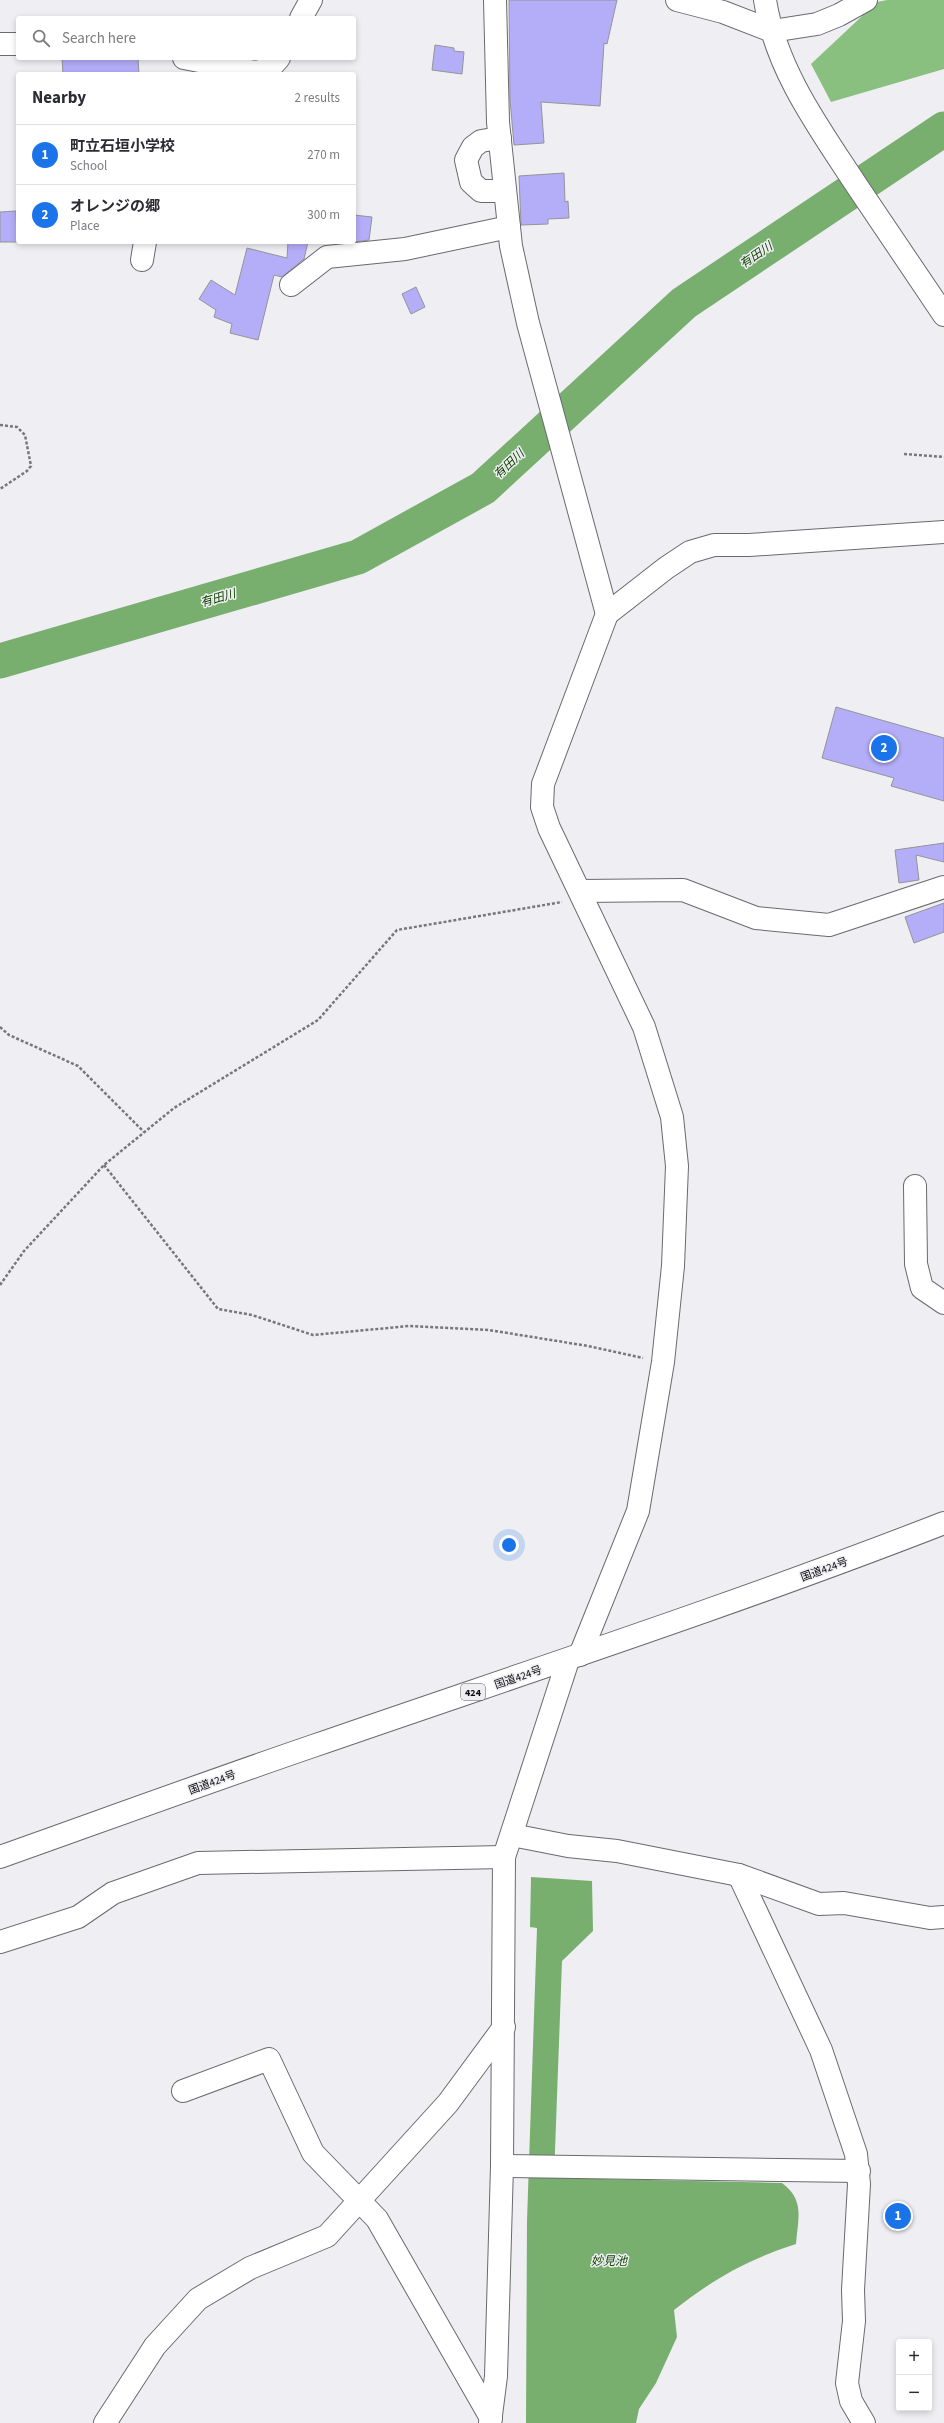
<!DOCTYPE html>
<html lang="en">
<head>
<meta charset="utf-8">
<style>
	body { margin:0; font-family:"Source Sans 3","Noto Sans JP",sans-serif; background:#f2f2f3; color:#2b2b33 }
	.controls { position:absolute; right:12px; bottom:12px; display:grid; overflow:hidden; border-radius:4px; box-shadow:0 2px 6px #0003 }
	.controls button { width:36px; height:36px; display:grid; place-items:center; padding:0; border:0; border-bottom:1px solid #e1e1e2; background:#fff; color:#2b2b33; font:20px sans-serif }
	.you { position:absolute; left:509px; top:1545px; width:14px; height:14px; margin:-10px; border:3px solid #fff; border-radius:50%; background:#1a73e8; box-shadow:0 0 0 6px #1a73e833 }
	.badge { display:grid; place-items:center; width:26px; height:26px; border-radius:50%; background:#1a73e8; color:#fff; font-size:13px; font-weight:700 }
	.pin { position:absolute; translate:-50% -50%; border:2px solid #fff; box-shadow:0 1px 4px #0006 }
	.list { margin:0; padding:0; list-style:none }
	h2 { display:flex; justify-content:space-between; align-items:center; height:52px; margin:0; padding:0 16px; font-size:17px }
	h2 small { font-size:13px; font-weight:400; color:#7c7c81 }
	.list li { display:grid; grid-template-columns:26px 1fr auto; gap:12px; align-items:center; box-sizing:border-box; height:60px; padding:0 16px; border-top:1px solid #e1e1e2 }
	.list b { display:block; font-size:15px; white-space:nowrap }
	.list p { margin:0; font-size:13px; white-space:nowrap; color:#7c7c81 }
	.list em { font-size:13px; font-style:normal; color:#7c7c81 }
	.icon { flex:none; width:22px; height:22px; fill:none; stroke:currentColor; stroke-width:2; stroke-linecap:round; stroke-linejoin:round }
	.map { position:relative; flex:none; width:944px; height:2423px; overflow:hidden }
	.search { position:absolute; background:#fff; box-shadow:0 2px 6px #0003; left:16px; top:16px; width:340px; height:44px; display:flex; align-items:center; gap:10px; box-sizing:border-box; padding:0 14px; border-radius:4px; color:#7c7c81; font-size:15px }
	.panel { position:absolute; background:#fff; box-shadow:0 2px 6px #0003; left:16px; top:72px; width:340px; height:172px; border-radius:4px }
	.map>svg:first-child { display:block }
	.forest { fill:#8ac07f }
	.water { fill:#78ae6e }
	.lines { fill:none; stroke-linecap:round; stroke-linejoin:round }
	.river { stroke:#78ae6e; stroke-width:35 }
	.building { fill:#b4adf8; stroke:#949498 }
	.minor-casing { stroke:#6a6a6e; stroke-width:24 }
	.highway-casing { stroke:#6a6a6e; stroke-width:24 }
	.path { stroke:#77777a; stroke-width:2.5; stroke-dasharray:3 2; stroke-linecap:butt }
	.minor { stroke:#fff; stroke-width:22 }
	.highway { stroke:#fff; stroke-width:22 }
	.labels { text-anchor:middle; stroke-width:3; stroke-linejoin:round; paint-order:stroke }
	.shield { fill:#efeef3; stroke:#505052; stroke-width:1 }
	.shield-label { font-size:10px; font-weight:bold; fill:#0c0c0d }
	.street-label { font-size:11px; fill:#0c0c0d; stroke:#efeef3 }
	.water-label { font-size:12px; font-style:italic; fill:#0f4501; stroke:#efeef3 }
</style>
</head>
<body>
<div class="map">
<svg width="944" height="2423" viewBox="0 0 944 2423">
	<rect width="100%" height="100%" fill="#efeef3"/>
	<!-- forest -->
	<polygon class="forest" points="887,0 944,0 944,69 831,102 811,64 877,2"/>
	<!-- water -->
	<path class="water" d="M531 1877 592 1881 593 1931 562 1961 554 2178 782 2183C805 2200 798 2218 796 2244 747 2260 715 2278 674 2310L677 2337 656 2383 639 2409 636 2423H526L527 2221 537 1928 530 1927Z"/>
	<g class="lines">
		<!-- river -->
		<polyline class="river" points="0,661 358,557 483,488 684,303 944,129"/>
	</g>
	<!-- building -->
	<g class="building">
		<polygon points="509,0 617,0 607,44 604,43 600,106 541,102 544,143 514,145 510,100"/>
		<polygon points="435,45 454,48 454,51 464,52 462,74 432,70"/>
		<polygon points="62,58 138,58 139,74 63,74"/>
		<polygon points="564,173 565,202 568,201 569,218 548,219 548,224 521,225 519,176"/>
		<polygon points="16,211 17,242 0,242 0,212"/>
		<polygon points="354,215 372,217 369,240 354,242"/>
		<polygon points="288,242 308,242 304,259 282,277 274,275 258,340 230,333 232,324 214,317 216,310 199,299 211,280 235,295 247,248 287,258"/>
		<polygon points="416,287 425,307 411,314 402,294"/>
		<polygon points="836,707 944,738 944,801 891,786 894,778 822,758"/>
		<polygon points="944,843 944,862 916,855 919,880 899,883 895,850"/>
		<polygon points="944,903 944,932 914,943 905,917"/>
	</g>
	<g class="lines">
		<!-- minor casing -->
		<g class="minor-casing">
			<g id="minor">
				<polyline points="495,0 498,122 511,246 528,323 607,614"/>
				<polyline points="677,0 723,12 772,31 817,24 839,15 866,0"/>
				<path d="M765 0C776 70 819 128 857 186 886 229 915 272 944 315"/>
				<polyline points="301,18 311,0"/>
				<polyline points="0,44 18,44"/>
				<polyline points="184,58 255,72 269,69 279,58"/>
				<polyline points="500,138 481,141 473,147 466,160 471,182 481,191 505,191"/>
				<polyline points="142,260 145,242"/>
				<polyline points="291,285 327,257 405,249 509,227"/>
				<polyline points="580,891 683,890 756,918 829,925 944,887"/>
				<polyline points="915,1186 916,1264 922,1288 944,1303"/>
				<polyline points="580,1655 638,1511 663,1362 673,1266 677,1166 672,1117 644,1027 549,828 542,807 543,784 607,614 666,568 690,552 714,545 749,545 944,532"/>
				<polyline points="512,1835 568,1846 617,1851 739,1875 819,1904 844,1903 930,1918 944,1917"/>
				<polyline points="739,1875 821,2050 856,2154 859,2184 853,2290 854,2321 847,2383 851,2401 864,2423"/>
				<polyline points="0,1942 78,1917 113,1893 198,1863 504,1857"/>
				<polyline points="183,2091 269,2059 313,2153 377,2219 491,2418"/>
				<polyline points="502,2166 859,2171"/>
				<polyline points="105,2423 155,2346 198,2299 250,2268 327,2236 448,2103 504,2027"/>
				<polyline points="490,2423 496,2376 502,2166 504,1857 568,1660"/>
			</g>
		</g>
		<!-- highway casing -->
		<g class="highway-casing">
			<path id="highway" d="M0 1857C104 1820 208 1782 313 1746 524 1673 736 1604 944 1523"/>
		</g>
		<!-- path -->
		<g class="path">
			<polyline points="0,425 17,427 25,435 31,466 27,471 0,489"/>
			<polyline points="904,454 944,457"/>
			<polyline points="0,1027 9,1035 78,1066 144,1132"/>
			<polyline points="104,1165 218,1309 252,1315 313,1335 409,1326 489,1330 588,1346 643,1358"/>
			<polyline points="0,1285 24,1251 104,1165 174,1108 318,1020 397,930 562,902"/>
		</g>
		<!-- minor -->
		<use href="#minor" class="minor"/>
		<!-- highway -->
		<use href="#highway" class="highway"/>
	</g>
	<g class="labels">
		<!-- shield labels -->
		<rect class="shield" x="461" y="1684" width="24" height="16" rx="3"/>
		<g class="shield-label">
			<text x="473" y="1696">424</text>
		</g>
		<!-- street labels -->
		<g class="street-label">
			<text transform="translate(824 1569) rotate(-20)" y="4">国道424号</text>
			<text transform="translate(518 1677) rotate(-19)" y="4">国道424号</text>
			<text transform="translate(212 1782) rotate(-20)" y="4">国道424号</text>
		</g>
		<!-- water labels -->
		<g class="water-label">
			<text transform="translate(756 255) rotate(-34)" y="4">有田川</text>
			<text transform="translate(509 464) rotate(-43)" y="4">有田川</text>
			<text transform="translate(218 598) rotate(-16)" y="4">有田川</text>
			<text x="609" y="2265">妙見池</text>
		</g>
	</g>
</svg>
<div class="controls">
<button>+</button>
<button>−</button>
</div>
<div class="you"></div>
<div class="pin badge" style="left:898px;top:2216px">1</div>
<div class="pin badge" style="left:884px;top:748px">2</div>
<div class="search"><svg class="icon" aria-label="search" viewBox="0 0 24 24"><circle cx="10" cy="10" r="6"/><path d="M15 15l6 6"/></svg>Search here</div>
<section class="panel">
<h2>Nearby<small>2 results</small></h2>
<ul class="list">
<li><span class="badge">1</span><div><b>町立石垣小学校</b><p>School</p></div><em>270 m</em></li>
<li><span class="badge">2</span><div><b>オレンジの郷</b><p>Place</p></div><em>300 m</em></li>
</ul>
</section>
</div>
</body>
</html>
